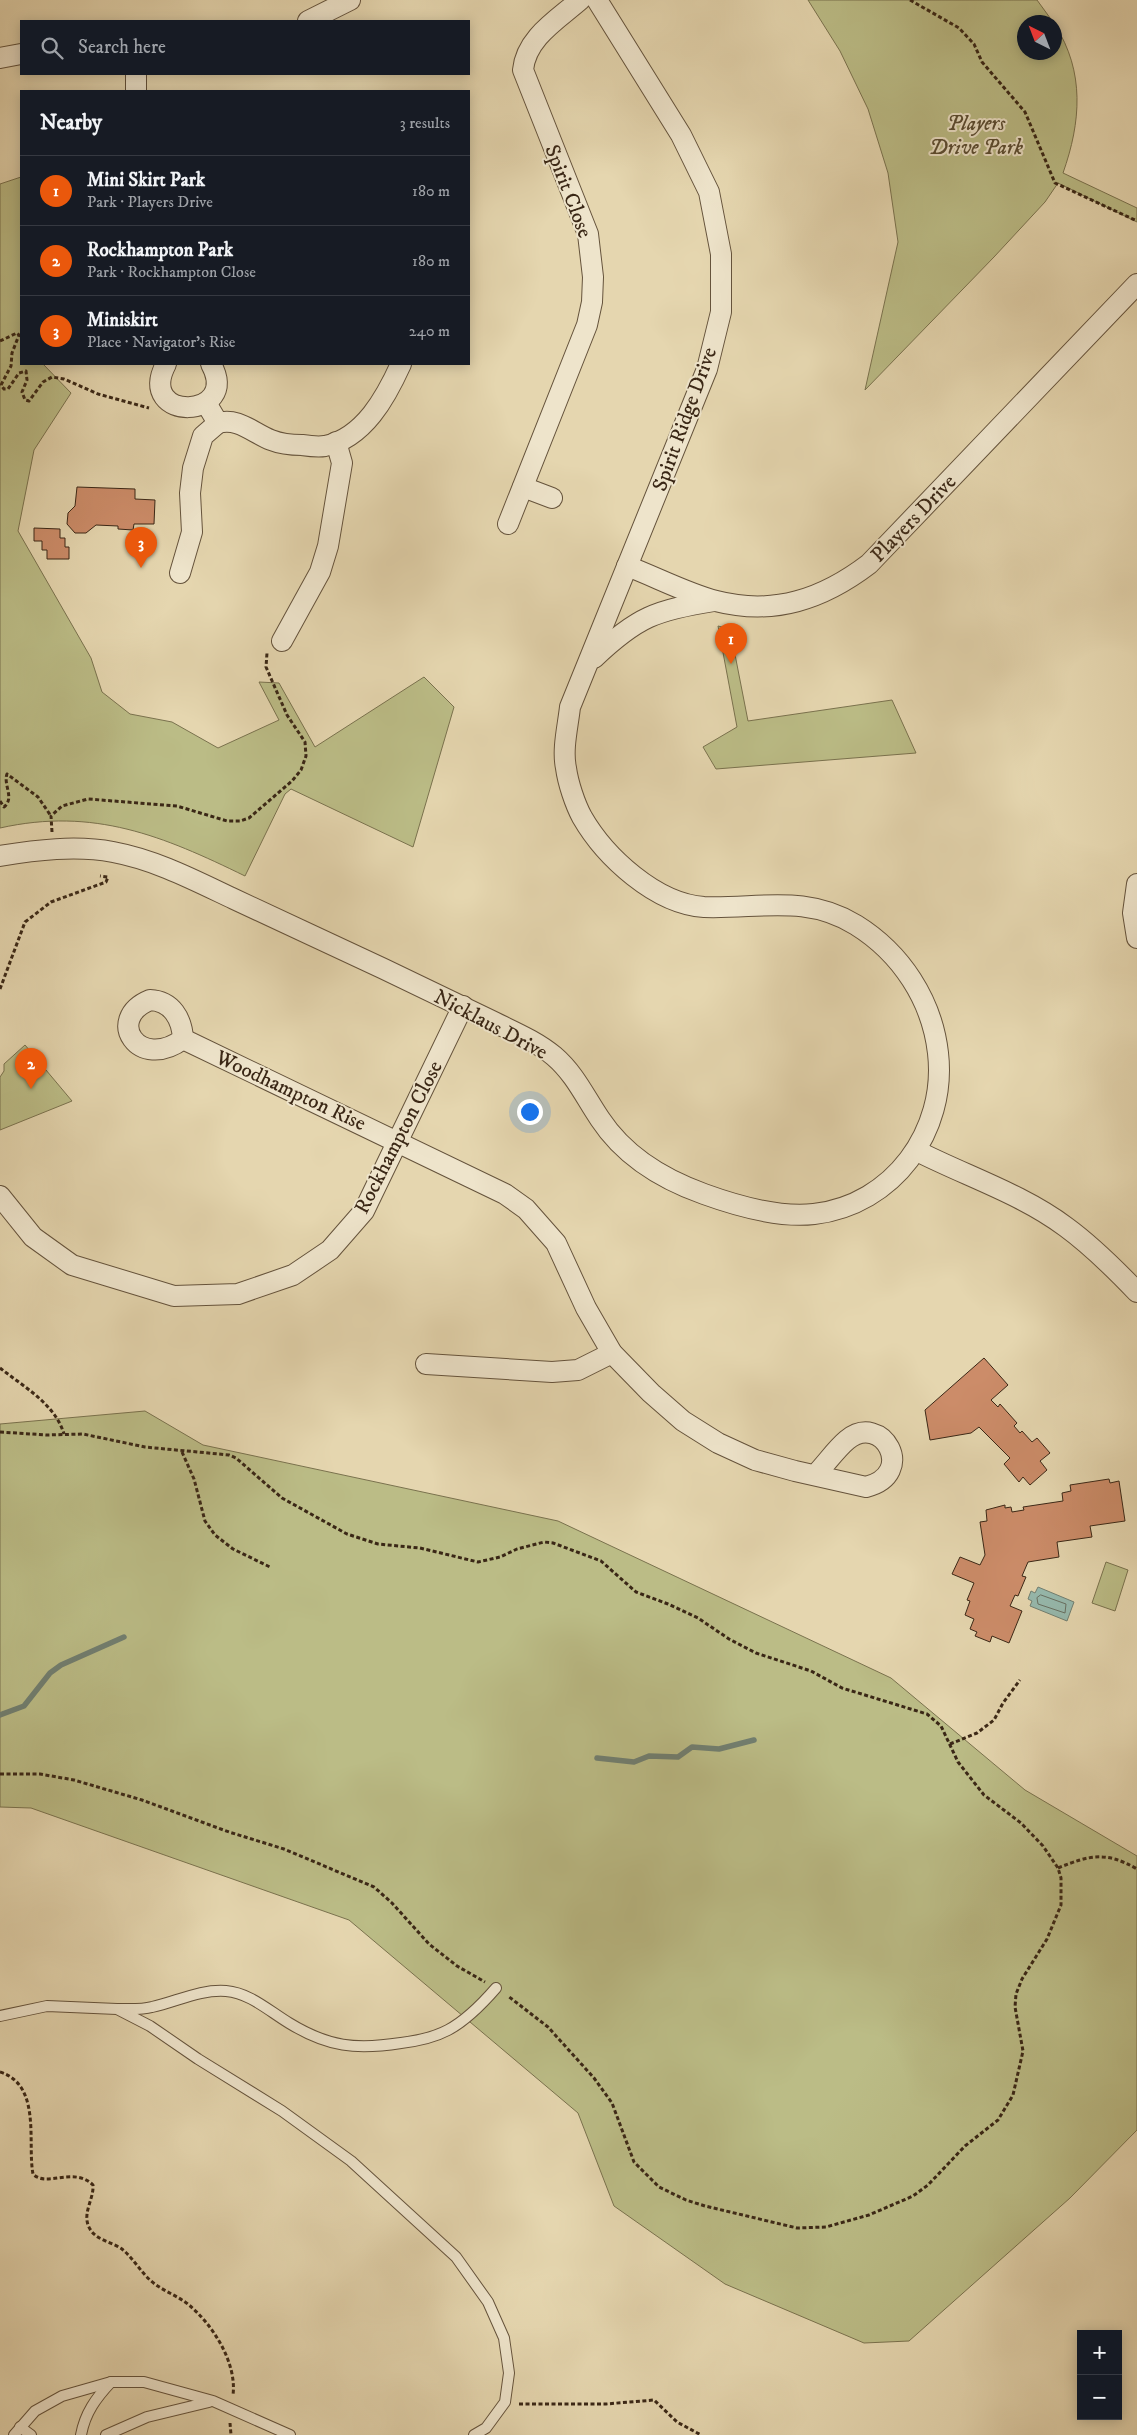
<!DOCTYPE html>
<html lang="en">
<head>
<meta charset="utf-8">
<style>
	body { margin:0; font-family:"IM FELL DW Pica",serif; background:#20242c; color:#f1f3f6 }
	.controls { position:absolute; right:15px; bottom:15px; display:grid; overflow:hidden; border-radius:0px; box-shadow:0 2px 12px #0003 }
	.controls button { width:45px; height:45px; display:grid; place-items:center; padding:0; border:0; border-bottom:1px solid #363941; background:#171b24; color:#f1f3f6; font:25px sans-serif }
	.compass { position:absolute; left:1017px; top:15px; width:45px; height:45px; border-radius:50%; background:#171b24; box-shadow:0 2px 12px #0003; rotate:318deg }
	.you { position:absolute; left:529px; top:1111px; width:18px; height:18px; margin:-12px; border:4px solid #fff; border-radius:50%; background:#1a73e8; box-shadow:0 0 0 8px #1a73e833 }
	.badge { display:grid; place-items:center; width:32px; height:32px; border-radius:50%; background:#ea580c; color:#fff; font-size:16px; font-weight:700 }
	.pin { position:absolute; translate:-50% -41px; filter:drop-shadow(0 1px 2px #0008) }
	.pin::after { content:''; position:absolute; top:26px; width:18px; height:15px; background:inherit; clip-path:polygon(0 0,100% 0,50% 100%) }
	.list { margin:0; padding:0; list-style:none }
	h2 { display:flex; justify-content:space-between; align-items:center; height:65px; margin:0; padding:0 20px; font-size:21px }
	h2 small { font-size:16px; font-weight:400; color:#9ea1a6 }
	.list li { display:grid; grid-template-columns:32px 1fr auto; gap:15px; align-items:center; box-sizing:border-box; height:70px; padding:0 20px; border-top:1px solid #363941 }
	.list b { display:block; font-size:19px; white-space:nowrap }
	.list p { margin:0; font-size:16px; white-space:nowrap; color:#9ea1a6 }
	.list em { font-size:16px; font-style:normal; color:#9ea1a6 }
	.icon { flex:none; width:28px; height:28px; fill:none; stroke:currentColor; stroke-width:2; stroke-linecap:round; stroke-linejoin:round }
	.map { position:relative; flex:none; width:1137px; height:2435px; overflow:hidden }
	.search { position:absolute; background:#171b24; box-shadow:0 2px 12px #0003; left:20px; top:20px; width:450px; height:55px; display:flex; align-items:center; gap:12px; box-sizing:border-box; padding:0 18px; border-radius:0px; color:#9ea1a6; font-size:19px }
	.panel { position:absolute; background:#171b24; box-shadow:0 2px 12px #0003; left:20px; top:90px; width:450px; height:275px; border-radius:0px }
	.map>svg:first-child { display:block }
	.green { fill:#bbbc86; stroke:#7a724e }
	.water { fill:#96b9ad; stroke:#717f71 }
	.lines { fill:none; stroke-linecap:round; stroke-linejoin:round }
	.shore { stroke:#687062; stroke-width:1 }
	.stream { stroke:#717f71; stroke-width:5.5 }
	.building { fill:#cc8c69; stroke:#3a2716 }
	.lane-casing { stroke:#65533c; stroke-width:12 }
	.street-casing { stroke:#65533c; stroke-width:22 }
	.path { stroke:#3a2716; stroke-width:3; stroke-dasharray:4 2.5; stroke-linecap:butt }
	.lane { stroke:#eee4cb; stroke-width:10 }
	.street { stroke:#eee4cb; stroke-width:20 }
	.labels { text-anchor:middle; stroke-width:4; stroke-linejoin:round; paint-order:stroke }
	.park-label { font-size:21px; font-style:italic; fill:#5a4c32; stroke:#eee4cb }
	.street-label { font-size:21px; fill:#3a2716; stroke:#eee4cb }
</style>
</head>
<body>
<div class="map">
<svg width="1137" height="2435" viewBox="0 0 1137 2435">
	<rect width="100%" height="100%" fill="#e5d6af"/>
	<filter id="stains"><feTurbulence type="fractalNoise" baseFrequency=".004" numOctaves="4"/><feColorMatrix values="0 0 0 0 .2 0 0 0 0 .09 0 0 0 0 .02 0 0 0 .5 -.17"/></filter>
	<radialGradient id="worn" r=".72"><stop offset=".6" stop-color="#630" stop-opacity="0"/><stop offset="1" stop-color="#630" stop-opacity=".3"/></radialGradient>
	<!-- green -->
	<g class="green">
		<path d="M808 0H1037L1053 22H1024V52H1054L1055 25C1085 72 1081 122 1063 173L1137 208V222L1058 183 1045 202 994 257 865 390 898 242 888 173 868 109 840 51Z"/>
		<path d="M21 177V364H43L71 393 34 450 18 531 91 658 102 692 130 714 172 722 218 748 279 720 259 682 279 683 315 747 424 677 454 707 413 847 291 789 285 794 245 876C163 836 94 807 0 828V184Z"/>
		<polygon points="718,626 730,629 748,721 892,700 916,753 716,769 703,747 737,727"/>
		<polygon points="25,1045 72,1101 0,1130 0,1077 4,1071 4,1064"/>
		<polygon points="145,1411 203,1445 558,1521 891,1678 1025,1790 1137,1856 1137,2130 1070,2198 909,2341 864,2343 725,2284 614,2206 578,2113 349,1920 31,1808 0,1807 0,1424"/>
		<polygon points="1106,1562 1128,1570 1115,1611 1092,1603"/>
	</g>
	<!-- water -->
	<polygon class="water" points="1038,1587 1074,1602 1067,1621 1030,1606 1032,1601 1028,1599 1031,1591 1035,1593"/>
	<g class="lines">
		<!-- shore -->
		<polygon class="shore" points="1041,1595 1066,1604 1065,1613 1038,1604 1037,1598"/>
		<!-- stream -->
		<g class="stream">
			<polyline points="0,1715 24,1706 50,1673 61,1665 124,1637"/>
			<polyline points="597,1758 634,1762 649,1756 678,1757 692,1747 719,1749 754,1740"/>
		</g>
	</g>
	<!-- building -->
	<g class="building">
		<polygon points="77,487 135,489 135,499 155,500 154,524 134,524 133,530 118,529 118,526 96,525 86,533 75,533 67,524 68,513 75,506"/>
		<polygon points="34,528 60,529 60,538 65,538 65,547 69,547 69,559 47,559 47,550 42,550 42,541 34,541"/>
		<polygon points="984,1358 1008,1385 991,1400 998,1407 1000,1404 1017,1423 1014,1426 1020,1433 1022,1431 1032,1442 1037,1438 1050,1453 1040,1461 1047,1470 1030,1485 1023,1477 1019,1482 1004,1464 1010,1458 979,1427 971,1433 930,1440 925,1410"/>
		<polygon points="1109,1479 1110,1483 1119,1481 1125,1521 1090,1526 1092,1537 1057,1542 1059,1557 1028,1562 1022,1576 1026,1577 1018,1596 1015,1595 1010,1606 1022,1611 1009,1643 992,1636 990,1642 975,1636 977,1632 970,1629 974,1619 965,1615 970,1601 967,1600 974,1583 952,1574 960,1557 980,1565 985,1555 980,1522 987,1521 986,1510 1005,1505 1005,1508 1011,1507 1012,1512 1024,1510 1023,1507 1063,1501 1062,1493 1071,1491 1070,1485"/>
	</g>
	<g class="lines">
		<!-- lane casing -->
		<g class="lane-casing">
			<g id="lane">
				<path d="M118 2009C129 2009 141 2010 152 2007 176 2002 200 1989 226 1991 250 1993 269 2011 289 2023 328 2047 356 2050 401 2043 417 2041 433 2038 448 2030 465 2021 483 2003 496 1988"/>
				<polyline points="0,2016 47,2006 117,2009 150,2026 198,2059 282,2111 351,2161 456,2257 488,2302 504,2338 509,2373 505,2402 486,2428 474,2435"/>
				<polyline points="20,2427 31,2435"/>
				<polyline points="14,2435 35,2411 62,2396 111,2382 144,2382 213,2401 290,2435"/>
				<path d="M81 2435C85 2413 96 2398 111 2382"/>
				<polyline points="106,2435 147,2417 209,2402"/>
			</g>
		</g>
		<!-- street casing -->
		<g class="street-casing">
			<g id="street">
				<polyline points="308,21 350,0"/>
				<polyline points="0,58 21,54"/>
				<polyline points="136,91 136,74"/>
				<path d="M166 364C135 423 242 420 211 364"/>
				<path d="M206 403 218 423C238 417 253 433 271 440 281 444 292 445 302 445 309 446 318 447 325 446 364 438 386 397 401 364"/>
				<polyline points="523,487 552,498"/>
				<path d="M508 524 587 325 592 302 593 277 588 234 523 70C526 38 557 20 580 0"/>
				<path d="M627 566C656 577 686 593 716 601 774 616 823 599 869 564L1137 284"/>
				<polyline points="180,573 192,532 190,493 193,468 203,436 218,423"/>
				<polyline points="282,641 320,572 328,546 342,463 336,442"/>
				<path d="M594 658C637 617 656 610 714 601"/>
				<path d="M0 856C36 850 76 845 113 852 156 860 194 880 234 899 284 922 334 946 384 969 420 986 457 1004 494 1022 514 1032 536 1041 554 1056 575 1074 585 1097 600 1119 625 1157 662 1179 704 1194 737 1206 779 1218 814 1214 893 1205 947 1131 938 1053 932 1000 901 953 856 925 806 894 759 909 704 907 656 904 605 857 582 817 575 804 568 783 566 768 562 749 568 726 570 707L707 369 721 312V254L709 192 681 135 597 0"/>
				<polyline points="1137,884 1133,913 1137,938"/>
				<path d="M150 1000C172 1001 182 1019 183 1039 139 1072 104 1019 150 1000Z"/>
				<path d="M183 1039 505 1194 526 1209 556 1243 586 1308 612 1353 651 1393 683 1421 718 1443 755 1460 795 1471 866 1487C918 1474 882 1411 847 1440 836 1449 826 1464 816 1474"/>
				<path d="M917 1151C966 1176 1022 1194 1066 1227 1092 1246 1115 1269 1137 1292"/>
				<polyline points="0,1196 33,1237 72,1265 174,1296 238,1294 293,1275 330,1250 364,1211 463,1006"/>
				<polyline points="426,1364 552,1372 578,1370 612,1353"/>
			</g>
		</g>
		<!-- path -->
		<g class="path">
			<polyline points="910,0 959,28 974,44 982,62 1025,112 1055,183 1137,221"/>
			<polyline points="0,341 17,333 19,335 12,353 11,366 1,385 4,389 8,389 19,373 26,371 27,380 22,392 25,400 29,401 43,382 52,377 64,379 98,394 149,408"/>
			<path d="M0 801 4 807C15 798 3 785 7 774L38 797 51 816"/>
			<polyline points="52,832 51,816 62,806 88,799 177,806 227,821 240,821 249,818 292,781 301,770 306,756 305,742 287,715 266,667 267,653"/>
			<polyline points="0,989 25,922 51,902 106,882 108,877 100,876"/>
			<path d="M0 1368C24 1387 55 1404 64 1434"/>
			<polyline points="0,1432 47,1435 83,1434 145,1447 229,1455 236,1458 282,1498 347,1534 378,1544 420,1548 478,1562 500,1557 517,1549 544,1542 553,1543 601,1561 636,1592 668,1604 698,1618 729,1639 756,1653 811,1671 842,1688 927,1714 941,1726 958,1762 984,1795 1021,1823 1043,1846 1058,1868 1061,1878 1061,1905 1047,1939 1022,1979 1016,1994 1015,2007 1023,2051 1013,2095 998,2120 965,2146 928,2185 913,2196 869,2215 826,2227 797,2228 705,2206 686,2200 659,2187 634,2162 612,2103 594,2078 548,2027 508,1996"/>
			<polyline points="182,1452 194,1479 205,1521 215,1535 233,1549 270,1567"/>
			<polyline points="950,1744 977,1733 994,1720 1003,1703 1020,1680"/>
			<polyline points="0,1774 40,1774 74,1780 142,1800 229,1832 284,1849 374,1887 392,1903 429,1944 457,1966 485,1982"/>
			<path d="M1058 1868C1090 1855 1106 1851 1137 1869"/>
			<path d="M0 2072C42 2085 27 2143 33 2174 46 2188 74 2166 93 2185 94 2200 81 2214 90 2229 96 2240 112 2242 122 2249 133 2258 140 2271 150 2280 162 2291 177 2295 189 2305 213 2325 237 2363 233 2395"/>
			<polyline points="519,2404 606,2404 654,2400 677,2422 701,2435"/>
			<polyline points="230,2423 231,2435"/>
		</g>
		<!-- lane -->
		<use href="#lane" class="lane"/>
		<!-- street -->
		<use href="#street" class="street"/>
	</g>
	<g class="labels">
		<!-- park labels -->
		<g class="park-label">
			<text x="976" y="130">Players<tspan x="976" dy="24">Drive Park</tspan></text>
		</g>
		<!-- street labels -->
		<g class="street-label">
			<text transform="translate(569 191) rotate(69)" y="7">Spirit Close</text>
			<text transform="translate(684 419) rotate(-70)" y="7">Spirit Ridge Drive</text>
			<text transform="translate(913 518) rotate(-46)" y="7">Players Drive</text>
			<text transform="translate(491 1024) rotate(28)" y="7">Nicklaus Drive</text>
			<text transform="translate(291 1090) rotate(25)" y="7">Woodhampton Rise</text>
			<text transform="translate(398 1137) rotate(-63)" y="7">Rockhampton Close</text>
		</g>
	</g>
	<rect width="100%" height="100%" filter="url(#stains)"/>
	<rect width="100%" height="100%" fill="url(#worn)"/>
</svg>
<div class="controls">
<button>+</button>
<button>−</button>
</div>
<svg class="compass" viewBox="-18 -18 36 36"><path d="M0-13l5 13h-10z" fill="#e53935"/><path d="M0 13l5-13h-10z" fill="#9ea1a6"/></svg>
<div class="you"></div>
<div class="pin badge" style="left:731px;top:664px">1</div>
<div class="pin badge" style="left:31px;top:1089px">2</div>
<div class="pin badge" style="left:141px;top:568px">3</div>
<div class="search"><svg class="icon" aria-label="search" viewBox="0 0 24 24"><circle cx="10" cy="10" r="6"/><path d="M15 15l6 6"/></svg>Search here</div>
<section class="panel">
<h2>Nearby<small>3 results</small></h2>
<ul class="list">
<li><span class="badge">1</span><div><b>Mini Skirt Park</b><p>Park · Players Drive</p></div><em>180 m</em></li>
<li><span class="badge">2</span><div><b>Rockhampton Park</b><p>Park · Rockhampton Close</p></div><em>180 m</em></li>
<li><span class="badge">3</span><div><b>Miniskirt</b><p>Place · Navigator's Rise</p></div><em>240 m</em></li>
</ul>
</section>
</div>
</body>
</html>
